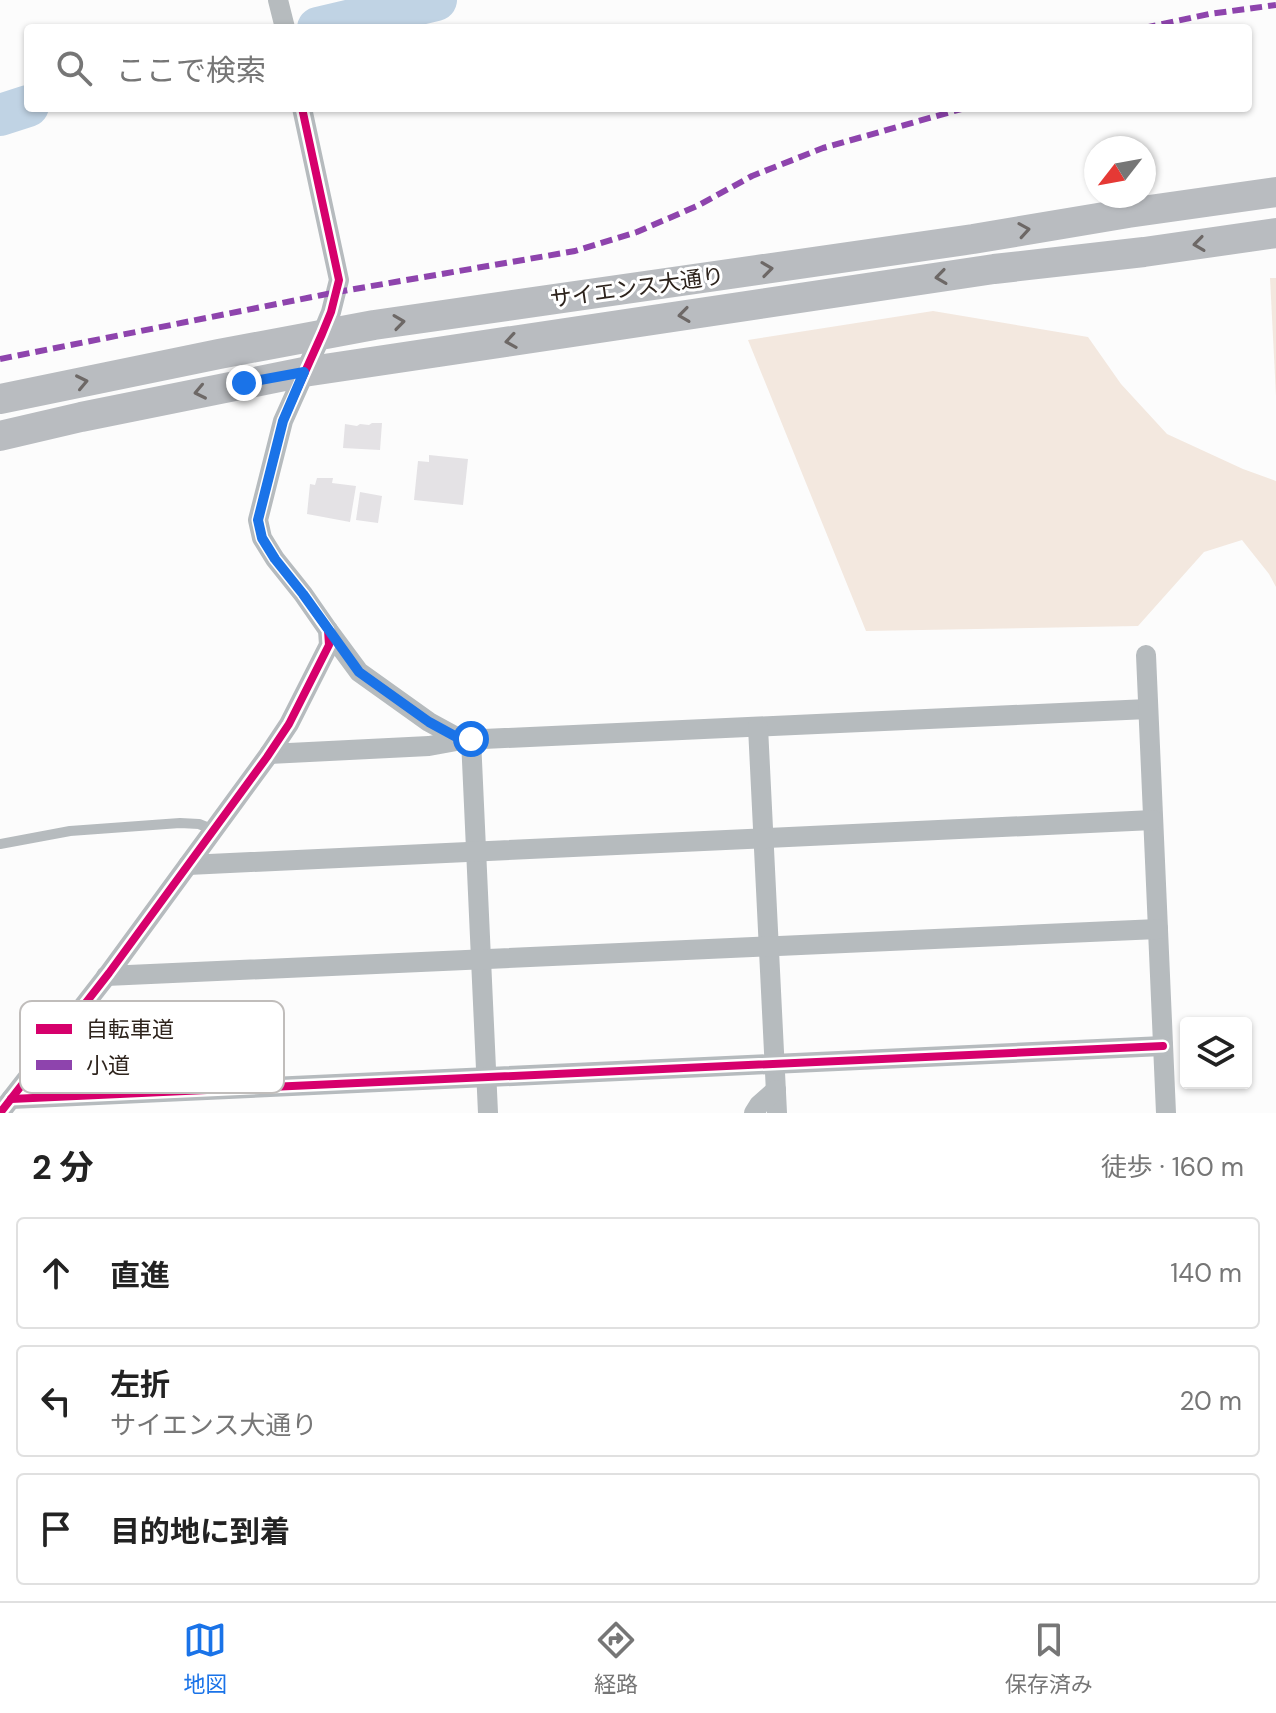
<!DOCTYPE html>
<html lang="ja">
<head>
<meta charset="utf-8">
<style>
	body { margin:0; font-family:"DM Sans","Noto Sans JP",sans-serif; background:#f6f6f6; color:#222 }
	.controls { position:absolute; right:24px; bottom:24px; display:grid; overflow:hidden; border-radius:8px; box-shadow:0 2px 6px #0004 }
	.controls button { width:72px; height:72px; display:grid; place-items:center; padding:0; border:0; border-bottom:2px solid #e0e0e0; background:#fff; color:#222; font:40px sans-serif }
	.compass { position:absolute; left:1084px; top:136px; width:72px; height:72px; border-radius:50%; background:#fff; box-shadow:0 2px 6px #0004; rotate:239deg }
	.stop { position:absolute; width:24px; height:24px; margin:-18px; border:6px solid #1a73e8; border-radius:50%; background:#fff }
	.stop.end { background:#1a73e8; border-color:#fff; box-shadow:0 2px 8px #0008 }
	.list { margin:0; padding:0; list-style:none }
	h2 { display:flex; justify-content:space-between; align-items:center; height:104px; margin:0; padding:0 32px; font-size:34px }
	h2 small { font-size:26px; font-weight:400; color:#767676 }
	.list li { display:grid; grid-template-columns:52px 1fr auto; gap:24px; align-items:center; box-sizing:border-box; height:112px; margin:0 16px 16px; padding:0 16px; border:2px solid #e0e0e0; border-radius:8px }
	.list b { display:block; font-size:30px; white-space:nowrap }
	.list p { margin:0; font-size:26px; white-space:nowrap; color:#767676 }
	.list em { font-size:26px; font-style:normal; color:#767676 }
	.icon { flex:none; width:44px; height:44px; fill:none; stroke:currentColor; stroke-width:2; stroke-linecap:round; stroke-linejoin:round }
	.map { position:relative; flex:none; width:1276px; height:1113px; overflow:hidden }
	.search { position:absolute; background:#fff; box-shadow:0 2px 6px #0004; left:24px; right:24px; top:24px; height:88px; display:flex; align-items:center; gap:20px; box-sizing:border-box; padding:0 28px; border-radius:8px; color:#767676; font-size:30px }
	.sheet { height:488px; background:#fff }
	nav { display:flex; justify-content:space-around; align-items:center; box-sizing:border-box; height:112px; border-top:2px solid #e0e0e0; background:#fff; font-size:22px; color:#767676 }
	nav a { display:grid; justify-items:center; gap:4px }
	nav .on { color:#1a73e8 }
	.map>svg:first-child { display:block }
	.green { fill:#f3e8df }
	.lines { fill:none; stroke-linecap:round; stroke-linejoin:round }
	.river { stroke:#c0d3e4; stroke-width:42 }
	.building { fill:#e4e2e5 }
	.service { stroke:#b6bbbe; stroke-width:10 }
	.minor { stroke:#b6bbbe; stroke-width:20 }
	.primary { stroke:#b9bcc0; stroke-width:30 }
	.quiet { stroke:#8e44ad; stroke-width:6; stroke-dasharray:12 6; stroke-linecap:butt }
	.cycleway-casing { stroke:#fff; stroke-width:13 }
	.cycleway { stroke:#d6006c; stroke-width:8 }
	.oneway { stroke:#6d6866 }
	.route { stroke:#1a73e8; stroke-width:10 }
	.labels { text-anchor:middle; stroke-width:6; stroke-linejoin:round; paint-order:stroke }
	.street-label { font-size:22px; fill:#2e241d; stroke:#fff }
	.key { fill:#fff; stroke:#c0bdbb; stroke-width:2 }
	.key-label { font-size:22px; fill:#2e241d }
</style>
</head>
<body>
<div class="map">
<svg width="1276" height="1113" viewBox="0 0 1276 1113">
	<rect width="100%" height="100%" fill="#fcfcfc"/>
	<!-- green -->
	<g class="green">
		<polygon points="1270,278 1276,278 1276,396"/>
		<polygon points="933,311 1088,337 1121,384 1167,434 1243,469 1276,481 1276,587 1269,574 1242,540 1204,552 1138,626 866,631 748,340"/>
	</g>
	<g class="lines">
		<!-- river -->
		<g class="river">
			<polyline points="318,28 436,0"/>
			<polyline points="0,115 28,106"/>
		</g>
	</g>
	<!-- building -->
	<g class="building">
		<polygon points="372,423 382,423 380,450 343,448 345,424 357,426 360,424 369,425"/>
		<polygon points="429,455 468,459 463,505 414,500 418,461 429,462"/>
		<polygon points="317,478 333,478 332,483 356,486 350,522 307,514 310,484 315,485"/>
		<polygon points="360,492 382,496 378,523 356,520"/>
	</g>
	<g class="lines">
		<!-- service -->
		<polyline class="service" points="0,844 70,831 180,823 199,824 214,830"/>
		<!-- minor -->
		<g class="minor">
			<polyline points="278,0 285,28"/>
			<polyline points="328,630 359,672 429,722 462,740 1148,709"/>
			<polyline points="1146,655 1166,1113"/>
			<polyline points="758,727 777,1113"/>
			<polyline points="471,739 488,1113"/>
			<polyline points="269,754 429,746 462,740"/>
			<polyline points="188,865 1153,820"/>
			<polyline points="106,976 1158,929"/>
			<polyline points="11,1099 1163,1046"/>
			<polyline points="0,1113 109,973 267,757 289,724 329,645 328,630 303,594 275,559 262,538 258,520 283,421 322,334 331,312 339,280 302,108"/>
			<polyline points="754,1113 759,1105 776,1090"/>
		</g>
		<!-- primary -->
		<g class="primary">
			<polyline points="0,399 219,354 374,325 973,239 1128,213 1276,192"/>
			<polyline points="0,436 81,417 304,372 994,269 1144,252 1276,233"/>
		</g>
		<!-- quiet -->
		<g class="quiet">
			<polyline points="1144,28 1209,14 1276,5"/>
			<polyline points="0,359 337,292 575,251 637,232 697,206 752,176 823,148 965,108"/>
		</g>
		<!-- cycleway casing -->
		<g class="cycleway-casing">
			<g id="cycleway">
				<polyline points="11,1099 1163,1046"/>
				<polyline points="0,1113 109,973 267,757 289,724 329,645 328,630 303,594 275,559 262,538 258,520 283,421 322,334 331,312 339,280 302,108"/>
			</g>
		</g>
		<!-- cycleway -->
		<use href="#cycleway" class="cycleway"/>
	</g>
	<!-- one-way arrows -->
	<defs><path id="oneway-chevron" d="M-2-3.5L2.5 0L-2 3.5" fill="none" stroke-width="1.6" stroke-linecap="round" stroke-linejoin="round" transform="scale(2)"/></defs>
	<g class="oneway">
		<use href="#oneway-chevron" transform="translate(1024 230) rotate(-9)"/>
		<use href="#oneway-chevron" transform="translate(1199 244) rotate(172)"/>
		<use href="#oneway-chevron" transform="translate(767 269) rotate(-8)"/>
		<use href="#oneway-chevron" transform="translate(941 277) rotate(172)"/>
		<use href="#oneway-chevron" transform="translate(684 315) rotate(172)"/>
		<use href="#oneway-chevron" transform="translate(399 322) rotate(-8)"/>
		<use href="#oneway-chevron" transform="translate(511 341) rotate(171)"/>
		<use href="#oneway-chevron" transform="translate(82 382) rotate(-12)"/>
		<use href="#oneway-chevron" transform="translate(200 392) rotate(168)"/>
	</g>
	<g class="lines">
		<!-- route -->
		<polyline class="route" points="244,383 304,372 283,421 258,520 262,538 275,559 303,594 359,672 429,722 462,740 471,739"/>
	</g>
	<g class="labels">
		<!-- street labels -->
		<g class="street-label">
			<text transform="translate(637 287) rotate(-8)" y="8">サイエンス大通り</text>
		</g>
	</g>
	<!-- legend -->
	<rect x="20" y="1001" width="264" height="92" rx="12" class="key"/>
	<rect x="36" y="1024" width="36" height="10" fill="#d6006c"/>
	<rect x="36" y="1060" width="36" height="10" fill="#8e44ad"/>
	<g class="key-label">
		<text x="86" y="1037">自転車道</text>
		<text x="86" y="1073">小道</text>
	</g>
</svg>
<div class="controls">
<button><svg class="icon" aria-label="layers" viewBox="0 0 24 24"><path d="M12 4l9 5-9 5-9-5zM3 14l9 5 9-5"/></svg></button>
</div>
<svg class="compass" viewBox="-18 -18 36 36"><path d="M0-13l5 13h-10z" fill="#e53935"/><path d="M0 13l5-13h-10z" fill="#767676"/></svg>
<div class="stop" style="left:471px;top:739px"></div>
<div class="stop end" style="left:244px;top:383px"></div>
<div class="search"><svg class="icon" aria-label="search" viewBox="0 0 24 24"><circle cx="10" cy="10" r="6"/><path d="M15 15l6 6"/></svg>ここで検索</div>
</div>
<section class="sheet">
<h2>2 分<small>徒歩 · 160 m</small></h2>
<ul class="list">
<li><svg class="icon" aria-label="ahead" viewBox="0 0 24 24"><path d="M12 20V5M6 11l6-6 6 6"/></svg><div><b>直進</b></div><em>140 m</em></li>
<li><svg class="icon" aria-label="left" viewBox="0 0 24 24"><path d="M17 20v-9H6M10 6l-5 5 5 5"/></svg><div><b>左折</b><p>サイエンス大通り</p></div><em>20 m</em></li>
<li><svg class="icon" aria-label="arrive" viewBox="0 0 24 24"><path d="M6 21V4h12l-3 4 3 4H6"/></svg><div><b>目的地に到着</b></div></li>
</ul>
</section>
<nav>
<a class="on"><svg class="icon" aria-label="map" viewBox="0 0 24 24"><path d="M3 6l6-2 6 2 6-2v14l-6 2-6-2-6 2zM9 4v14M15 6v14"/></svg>地図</a>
<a><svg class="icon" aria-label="directions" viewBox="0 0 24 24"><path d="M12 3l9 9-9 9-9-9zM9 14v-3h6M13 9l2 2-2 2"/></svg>経路</a>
<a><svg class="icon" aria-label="saved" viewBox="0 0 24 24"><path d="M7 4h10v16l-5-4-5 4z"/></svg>保存済み</a>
</nav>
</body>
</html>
